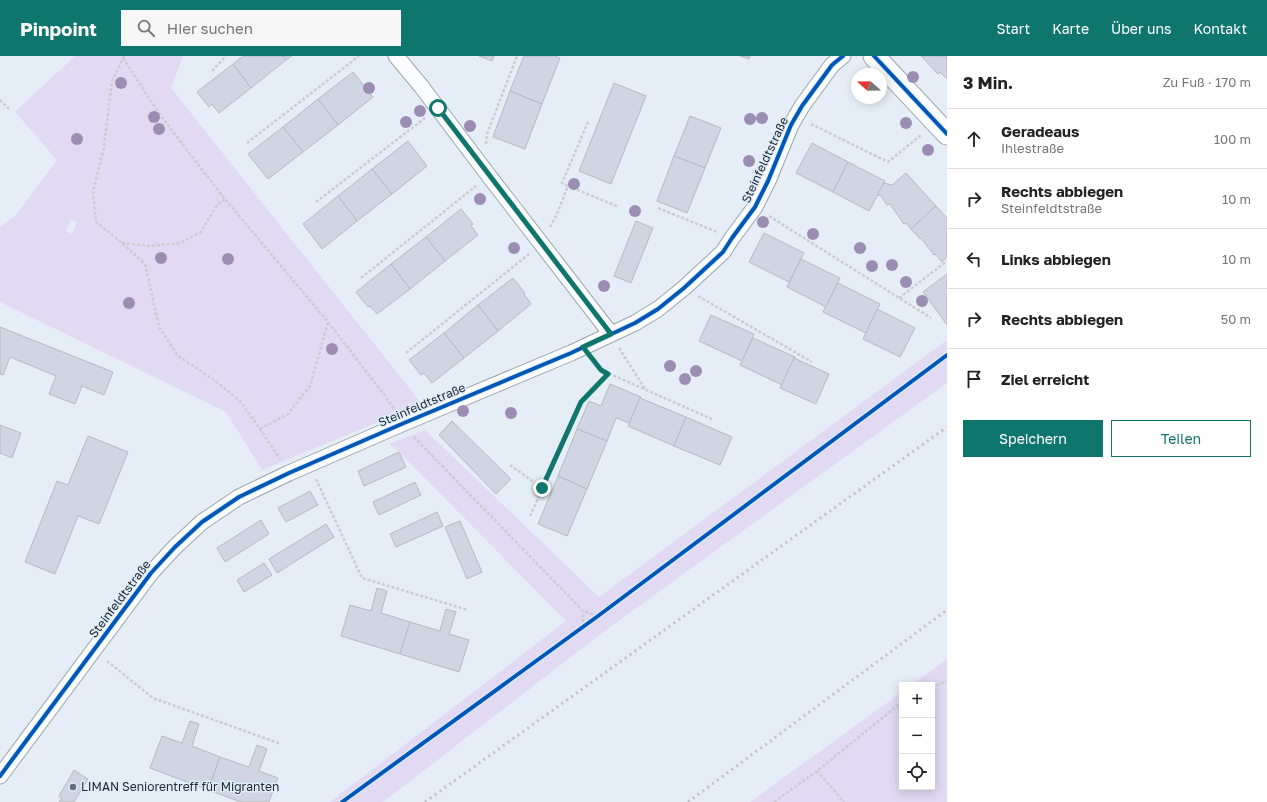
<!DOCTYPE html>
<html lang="de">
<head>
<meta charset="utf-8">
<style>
	body { margin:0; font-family:"Golos Text",sans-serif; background:#f6f6f6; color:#222 }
	.controls { position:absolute; right:12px; bottom:12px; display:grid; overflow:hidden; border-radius:0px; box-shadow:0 2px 10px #0003 }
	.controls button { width:36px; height:36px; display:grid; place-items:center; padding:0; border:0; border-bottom:1px solid #e0e0e0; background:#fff; color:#222; font:20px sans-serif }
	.compass { position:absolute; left:851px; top:12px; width:36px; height:36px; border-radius:50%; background:#fff; box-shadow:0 2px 10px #0003; rotate:290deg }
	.stop { position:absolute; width:12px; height:12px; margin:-9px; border:3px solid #0f766e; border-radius:50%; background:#fff }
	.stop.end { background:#0f766e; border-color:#fff; box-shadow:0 1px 4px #0008 }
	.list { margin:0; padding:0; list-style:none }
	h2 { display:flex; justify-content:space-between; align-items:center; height:52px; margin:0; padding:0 16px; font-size:17px }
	h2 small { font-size:13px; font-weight:400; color:#767676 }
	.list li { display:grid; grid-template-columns:26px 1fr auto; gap:12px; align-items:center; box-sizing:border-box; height:60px; padding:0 16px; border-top:1px solid #e0e0e0 }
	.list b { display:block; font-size:15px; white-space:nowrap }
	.list p { margin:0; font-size:13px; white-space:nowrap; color:#767676 }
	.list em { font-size:13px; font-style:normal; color:#767676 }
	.actions { display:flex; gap:8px; padding:12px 16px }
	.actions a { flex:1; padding:9px 0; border:1px solid #0f766e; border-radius:0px; text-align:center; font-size:14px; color:#0f766e }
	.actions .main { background:#0f766e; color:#fff }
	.icon { flex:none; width:22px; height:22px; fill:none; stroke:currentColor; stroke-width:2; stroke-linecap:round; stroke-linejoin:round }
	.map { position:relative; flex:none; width:947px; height:746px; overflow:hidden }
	header { display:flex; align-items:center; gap:24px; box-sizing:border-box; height:56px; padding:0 20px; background:#0f766e; color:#fff }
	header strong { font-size:19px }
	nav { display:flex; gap:22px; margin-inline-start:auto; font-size:14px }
	.search { width:280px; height:36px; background:#f6f6f6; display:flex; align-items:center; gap:10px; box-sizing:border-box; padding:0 14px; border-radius:0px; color:#767676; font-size:15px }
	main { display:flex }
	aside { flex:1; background:#fff }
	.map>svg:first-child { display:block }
	.green { fill:#e1daf2; fill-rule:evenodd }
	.building { fill:#cfd5e2; stroke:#b6bac1 }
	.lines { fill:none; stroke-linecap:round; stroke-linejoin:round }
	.minor-casing { stroke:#9ea4aa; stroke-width:17 }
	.secondary-casing { stroke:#9ea4aa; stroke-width:23 }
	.path { stroke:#cacdd0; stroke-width:2.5; stroke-dasharray:3 2; stroke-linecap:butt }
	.minor { stroke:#fbfcfe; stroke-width:15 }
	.secondary { stroke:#fbfcfe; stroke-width:21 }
	.rail { stroke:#c0c3c5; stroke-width:3; stroke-dasharray:2 4; stroke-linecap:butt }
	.cycleway-casing { stroke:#deeefd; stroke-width:6 }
	.cycleway { stroke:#0057b8; stroke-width:4 }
	.tree { fill:#9c8db2 }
	.route { stroke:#0f766e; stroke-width:5 }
	.poi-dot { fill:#686e75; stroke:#deeefd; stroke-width:1.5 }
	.labels { text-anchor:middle; stroke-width:3; stroke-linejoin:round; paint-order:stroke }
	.street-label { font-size:12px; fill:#24292f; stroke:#deeefd }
	.poi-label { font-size:12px; fill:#24292f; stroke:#deeefd; text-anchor:start }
</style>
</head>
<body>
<header>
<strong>Pinpoint</strong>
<div class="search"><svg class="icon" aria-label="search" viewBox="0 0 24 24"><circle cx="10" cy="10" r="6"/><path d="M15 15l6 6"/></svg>Hier suchen</div>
<nav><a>Start</a><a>Karte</a><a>Über uns</a><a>Kontakt</a></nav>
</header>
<main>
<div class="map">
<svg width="947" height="746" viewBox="0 0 947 746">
	<rect width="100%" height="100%" fill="#e5eef6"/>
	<!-- green -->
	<g class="green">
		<path d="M75 0H183L171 32 422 348 262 414 226 356 0 246V171L16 159 57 104 15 56ZM71 164 77 166 72 178 66 175Z"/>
		<polygon points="947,284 947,327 602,577 383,746 330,746 566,565 399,396 389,388 425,374 599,541"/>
		<polygon points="947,603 947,746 750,746 902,636 902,731 932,731 932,629 911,629"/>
	</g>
	<!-- building -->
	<g class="building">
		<polygon points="243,0 283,0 286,4 251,32 233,8"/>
		<polygon points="283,0 292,0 286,4"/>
		<polygon points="479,0 494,0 492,5"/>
		<polygon points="524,0 555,0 560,2 542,48 510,35"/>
		<polygon points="740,0 750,0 749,3"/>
		<polygon points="921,0 947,0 947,21 946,22 940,16 938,18"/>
		<polygon points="233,8 251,32 219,57 212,48 209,51 197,36"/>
		<polygon points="353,16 373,41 338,69 318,43"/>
		<polygon points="614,27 646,40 611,128 579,115"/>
		<polygon points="510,35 542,48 525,93 493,81"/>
		<polygon points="318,43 338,69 303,96 283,71"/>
		<polygon points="690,60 721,72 705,112 674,100"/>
		<polygon points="283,71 303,96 268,123 248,98"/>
		<polygon points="408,85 427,110 392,138 372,113"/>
		<polygon points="812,87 848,106 833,136 796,117"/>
		<polygon points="674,100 705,112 687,157 657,145"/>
		<polygon points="848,106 885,125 869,155 833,136"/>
		<polygon points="372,113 392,138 357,165 338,140"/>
		<polygon points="906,117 936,150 911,173 906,167 904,168 890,148 887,149 881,140 877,139 884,127 892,129"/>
		<polygon points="338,140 357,165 322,193 303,168"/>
		<polygon points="936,150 947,162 947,201 942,206 935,198 934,199 921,182 920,183 911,173"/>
		<polygon points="461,153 473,168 471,170 478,179 445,205 426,181"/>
		<polygon points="636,165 653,172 631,227 614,220"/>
		<polygon points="764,177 804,197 789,226 749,206"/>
		<polygon points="426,181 445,205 410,233 391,208"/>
		<polygon points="801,203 840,222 826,251 787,231"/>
		<polygon points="391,208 410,233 377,258 370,250 368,251 356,236"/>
		<polygon points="947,218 947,269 923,236"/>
		<polygon points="513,222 525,237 524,238 531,248 498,275 478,249"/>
		<polygon points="838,227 880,248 866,277 823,256"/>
		<polygon points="478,249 498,275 464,302 444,277"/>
		<polygon points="877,253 915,272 900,301 863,283"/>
		<polygon points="711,259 754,278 742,305 699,285"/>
		<polygon points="0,271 113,316 104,339 82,330 75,348 49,338 56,320 10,301 3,319 0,318"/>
		<polygon points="444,277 464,302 432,327 424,317 421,319 409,304"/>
		<polygon points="753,282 795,301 782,329 740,309"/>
		<polygon points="794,302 829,318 816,348 780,332"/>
		<polygon points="610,328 641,341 629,367 616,362 607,385 577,373 589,345 601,350"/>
		<polygon points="640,342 686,361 674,390 628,370"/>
		<polygon points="686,361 732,381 720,409 674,390"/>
		<polygon points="452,365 511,423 496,438 439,379"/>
		<polygon points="0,369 21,377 12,402 0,397"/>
		<polygon points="577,373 607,385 587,433 558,420"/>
		<polygon points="88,380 128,396 99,468 78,460 55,518 25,506 57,425 68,429"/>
		<polygon points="399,396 406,411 364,430 358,415"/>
		<polygon points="558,420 587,433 567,480 538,468"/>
		<polygon points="415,426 421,439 379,459 373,446"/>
		<polygon points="310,435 318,449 286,466 278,452"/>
		<polygon points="437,456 443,470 396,491 390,478"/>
		<polygon points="261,464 269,478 225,506 217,492"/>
		<polygon points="460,465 482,516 467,523 445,471"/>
		<polygon points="326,468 334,481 277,517 269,503"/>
		<polygon points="264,507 272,519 244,536 237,524"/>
		<polygon points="377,532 387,535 381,557 410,566 400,598 341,580 350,549 371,555"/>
		<polygon points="446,553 456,556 449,578 469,584 459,616 400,598 410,566 440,575"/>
		<polygon points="190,665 199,668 192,690 220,701 208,734 150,712 162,680 182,687"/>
		<polygon points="257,689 267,693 259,715 278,722 269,746 241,746 208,734 220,701 249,711"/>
		<polygon points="74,714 88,723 74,746 59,746 62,742 59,740"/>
	</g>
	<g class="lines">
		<!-- minor casing -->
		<g class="minor-casing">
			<g id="minor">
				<polyline points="396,0 421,30 489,120 611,278"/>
				<polyline points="0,720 151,517 175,491 202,466 239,441 289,417 404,367 571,297 635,267 658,253 684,232 723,196 732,182 755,151 768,125 791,69 802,50 832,9 843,0"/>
			</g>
		</g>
		<!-- secondary casing -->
		<g class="secondary-casing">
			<polyline id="secondary" points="874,0 947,78"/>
		</g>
		<!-- path -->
		<g class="path">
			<polyline points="124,0 112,25 104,91 93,135 96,166 122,187 145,208 159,271 178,300 214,324 240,345 260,373 280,403"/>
			<polyline points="123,2 158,56 206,119 225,143 328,266 382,336 395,354"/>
			<polyline points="212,15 226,0"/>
			<polyline points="0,44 10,54"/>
			<polyline points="811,68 888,106 921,79"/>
			<polyline points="247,87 359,0"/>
			<polyline points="486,88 487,78 517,0"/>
			<polyline points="568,130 619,151"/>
			<polyline points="316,146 425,62"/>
			<polyline points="658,152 717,176"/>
			<polyline points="769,160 931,262"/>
			<polyline points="550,171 557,158 568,130 562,127 588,66"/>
			<polyline points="122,187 150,190 180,187 201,176 217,149 225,143"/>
			<polyline points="361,222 476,130"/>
			<polyline points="698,240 812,306"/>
			<polyline points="899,242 947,205"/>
			<polyline points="619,292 645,333"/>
			<polyline points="406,297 529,198"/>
			<polyline points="594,305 601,314 712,363"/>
			<polyline points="260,373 288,358 310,330 328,266"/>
			<polyline points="414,381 583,555 598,560"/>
			<polyline points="510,409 542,432"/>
			<polyline points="316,423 362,522 468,554"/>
			<polyline points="530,460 581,347 608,318"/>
			<polyline points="583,571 583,555"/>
			<polyline points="107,605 153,642 281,688"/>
			<polyline points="932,631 947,625"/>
			<polyline points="817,715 844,746"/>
			<polyline points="774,746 817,715 902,646"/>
		</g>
		<!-- minor -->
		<use href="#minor" class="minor"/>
		<!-- secondary -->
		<use href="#secondary" class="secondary"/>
		<!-- rail -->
		<g class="rail">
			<polyline points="425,746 947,371"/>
			<polyline points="688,746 947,554"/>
		</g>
		<!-- cycleway casing -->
		<g class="cycleway-casing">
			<g id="cycleway">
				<polyline points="874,0 947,78"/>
				<polyline points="0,720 151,517 175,491 202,466 239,441 289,417 404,367 571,297 635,267 658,253 684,232 723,196 732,182 755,151 768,125 791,69 802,50 832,9 843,0"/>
				<polyline points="342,746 598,560 947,299"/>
			</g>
		</g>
		<!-- cycleway -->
		<use href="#cycleway" class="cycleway"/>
	</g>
	<!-- trees -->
	<g class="tree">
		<circle cx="913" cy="21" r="6"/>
		<circle cx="121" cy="27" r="6"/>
		<circle cx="369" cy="32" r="6"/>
		<circle cx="420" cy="55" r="6"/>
		<circle cx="154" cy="61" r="6"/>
		<circle cx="762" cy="62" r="6"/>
		<circle cx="750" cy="63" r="6"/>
		<circle cx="406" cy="66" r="6"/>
		<circle cx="906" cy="67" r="6"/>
		<circle cx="470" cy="70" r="6"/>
		<circle cx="159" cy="73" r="6"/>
		<circle cx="77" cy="83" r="6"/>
		<circle cx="928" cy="94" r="6"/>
		<circle cx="749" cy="105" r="6"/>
		<circle cx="574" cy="128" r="6"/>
		<circle cx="480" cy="143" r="6"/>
		<circle cx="635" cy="155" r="6"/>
		<circle cx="763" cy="166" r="6"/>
		<circle cx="813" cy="178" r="6"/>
		<circle cx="514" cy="192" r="6"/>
		<circle cx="860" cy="192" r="6"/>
		<circle cx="161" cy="202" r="6"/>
		<circle cx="228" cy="203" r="6"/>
		<circle cx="892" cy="209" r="6"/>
		<circle cx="872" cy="210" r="6"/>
		<circle cx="906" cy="226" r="6"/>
		<circle cx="604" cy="230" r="6"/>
		<circle cx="922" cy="245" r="6"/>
		<circle cx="129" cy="247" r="6"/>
		<circle cx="332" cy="293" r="6"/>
		<circle cx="670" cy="310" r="6"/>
		<circle cx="696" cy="315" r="6"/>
		<circle cx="685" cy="323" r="6"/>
		<circle cx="463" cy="355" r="6"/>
		<circle cx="511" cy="357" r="6"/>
	</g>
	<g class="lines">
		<!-- route -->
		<polyline class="route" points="438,52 611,278 583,291 601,314 608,318 581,346 542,432"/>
	</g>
	<!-- markers -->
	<circle class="poi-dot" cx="73" cy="731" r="4"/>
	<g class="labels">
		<!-- street labels -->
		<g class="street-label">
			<text transform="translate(765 104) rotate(-65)" y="4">Steinfeldtstraße</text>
			<text transform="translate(422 349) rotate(-23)" y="4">Steinfeldtstraße</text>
			<text transform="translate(120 543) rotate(-53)" y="4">Steinfeldtstraße</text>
		</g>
		<!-- poi labels -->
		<g class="poi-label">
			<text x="81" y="735">LIMAN Seniorentreff für Migranten</text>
		</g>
	</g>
</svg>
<div class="controls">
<button>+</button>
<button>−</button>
<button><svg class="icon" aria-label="locate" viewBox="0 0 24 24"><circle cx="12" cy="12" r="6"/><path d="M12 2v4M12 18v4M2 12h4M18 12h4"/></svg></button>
</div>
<svg class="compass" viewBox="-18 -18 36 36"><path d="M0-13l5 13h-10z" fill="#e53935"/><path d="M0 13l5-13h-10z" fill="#767676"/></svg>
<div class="stop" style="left:438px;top:52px"></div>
<div class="stop end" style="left:542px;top:432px"></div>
</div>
<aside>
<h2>3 Min.<small>Zu Fuß · 170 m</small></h2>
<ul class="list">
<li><svg class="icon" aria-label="ahead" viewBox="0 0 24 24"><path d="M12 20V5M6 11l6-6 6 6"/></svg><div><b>Geradeaus</b><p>Ihlestraße</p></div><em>100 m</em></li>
<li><svg class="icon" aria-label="right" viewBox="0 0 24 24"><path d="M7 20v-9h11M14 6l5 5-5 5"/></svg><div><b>Rechts abbiegen</b><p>Steinfeldtstraße</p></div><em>10 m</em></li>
<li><svg class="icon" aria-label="left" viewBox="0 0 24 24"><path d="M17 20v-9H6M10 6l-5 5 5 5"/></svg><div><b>Links abbiegen</b></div><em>10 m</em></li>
<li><svg class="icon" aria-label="right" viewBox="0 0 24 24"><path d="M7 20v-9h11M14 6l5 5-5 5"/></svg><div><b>Rechts abbiegen</b></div><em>50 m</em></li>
<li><svg class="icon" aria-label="arrive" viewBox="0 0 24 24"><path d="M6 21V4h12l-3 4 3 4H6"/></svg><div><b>Ziel erreicht</b></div></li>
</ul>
<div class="actions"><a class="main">Speichern</a><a>Teilen</a></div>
</aside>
</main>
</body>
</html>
